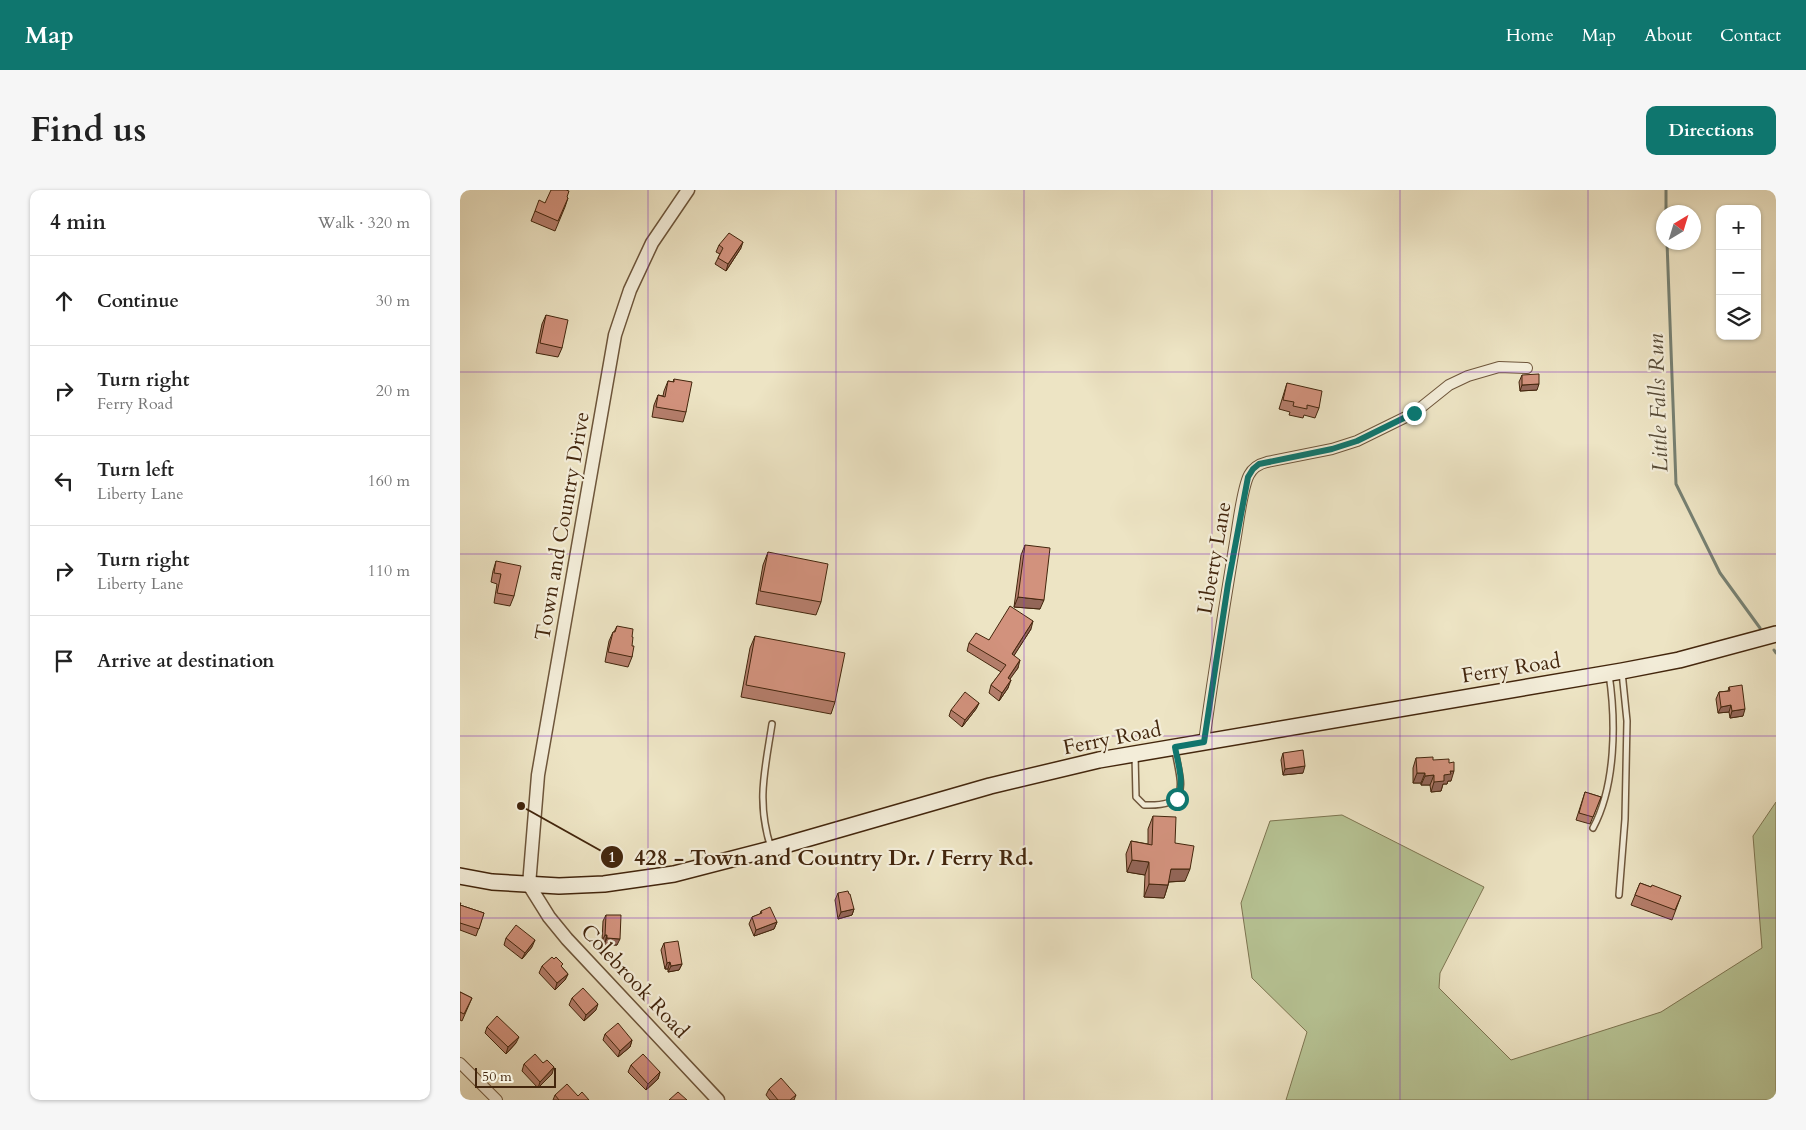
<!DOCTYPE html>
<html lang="en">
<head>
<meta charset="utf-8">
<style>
	body { margin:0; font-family:Cardo,serif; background:#f6f6f6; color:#222 }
	.controls { position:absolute; right:15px; top:15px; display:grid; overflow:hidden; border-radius:10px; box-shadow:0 1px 4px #0004 }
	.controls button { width:45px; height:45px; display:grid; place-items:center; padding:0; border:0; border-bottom:1px solid #e0e0e0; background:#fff; color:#222; font:25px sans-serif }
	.compass { position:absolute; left:1196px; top:15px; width:45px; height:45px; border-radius:50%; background:#fff; box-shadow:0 1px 4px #0004; rotate:38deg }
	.scale { position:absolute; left:15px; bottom:12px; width:81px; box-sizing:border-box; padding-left:5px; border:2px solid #43260d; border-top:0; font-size:14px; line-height:18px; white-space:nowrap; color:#43260d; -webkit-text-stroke:4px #f3edd9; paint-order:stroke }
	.stop { position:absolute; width:15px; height:15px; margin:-11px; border:4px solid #0f766e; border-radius:50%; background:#fff }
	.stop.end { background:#0f766e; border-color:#fff; box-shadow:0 1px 5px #0008 }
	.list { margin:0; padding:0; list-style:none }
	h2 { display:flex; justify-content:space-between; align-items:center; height:65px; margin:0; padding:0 20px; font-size:21px }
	h2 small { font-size:16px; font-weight:400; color:#767676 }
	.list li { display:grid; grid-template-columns:32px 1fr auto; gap:15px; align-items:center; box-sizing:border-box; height:90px; padding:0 20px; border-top:1px solid #e0e0e0 }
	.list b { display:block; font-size:19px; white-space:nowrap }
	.list p { margin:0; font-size:16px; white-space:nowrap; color:#767676 }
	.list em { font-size:16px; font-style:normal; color:#767676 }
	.icon { flex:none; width:28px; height:28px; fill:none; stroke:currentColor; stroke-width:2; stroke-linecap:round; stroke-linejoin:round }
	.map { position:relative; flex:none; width:1316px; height:910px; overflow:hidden; border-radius:10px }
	header { display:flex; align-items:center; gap:30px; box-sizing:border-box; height:70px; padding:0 25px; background:#0f766e; color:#fff }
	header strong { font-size:24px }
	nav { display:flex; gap:28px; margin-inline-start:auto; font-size:18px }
	.intro { display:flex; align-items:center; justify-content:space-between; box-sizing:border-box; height:120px; padding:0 30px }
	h1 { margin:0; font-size:35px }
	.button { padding:12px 22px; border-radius:10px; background:#0f766e; color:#fff; font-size:18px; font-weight:700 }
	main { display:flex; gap:30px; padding:0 30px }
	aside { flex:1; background:#fff; border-radius:10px; box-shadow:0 1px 4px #0004 }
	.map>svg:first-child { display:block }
	.green { fill:#b7c495; stroke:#7d7551 }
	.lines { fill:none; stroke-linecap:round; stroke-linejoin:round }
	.stream { stroke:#778173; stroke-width:3 }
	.service-casing { stroke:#6e563b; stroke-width:8 }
	.minor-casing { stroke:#6e563b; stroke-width:12 }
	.tertiary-casing { stroke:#6e563b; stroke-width:15 }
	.secondary-casing { stroke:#43260d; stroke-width:18 }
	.service { stroke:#f3edd9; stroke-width:5 }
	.minor { stroke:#f3edd9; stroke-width:10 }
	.tertiary { stroke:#f3edd9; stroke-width:12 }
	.secondary { stroke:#f3edd9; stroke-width:15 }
	.wall { fill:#b57e6c; stroke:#43260d }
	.shaded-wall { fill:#936658; stroke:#43260d }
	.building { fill:#d2927d; stroke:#43260d }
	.route { stroke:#0f766e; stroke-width:6 }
	.grid { fill:none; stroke:#7b2cbf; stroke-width:1; stroke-opacity:0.55 }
	.labels { text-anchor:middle; stroke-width:4.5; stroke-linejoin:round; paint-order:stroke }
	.street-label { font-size:21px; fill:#43260d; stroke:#f3edd9 }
	.water-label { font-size:22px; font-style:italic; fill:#584c38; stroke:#f3edd9 }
	.leader { fill:none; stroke:#43260d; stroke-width:2 }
	.callout-dot { fill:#43260d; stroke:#f3edd9; stroke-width:2 }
	.mark-label { font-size:15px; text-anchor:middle; font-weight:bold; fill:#fff }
	.callout-label { font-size:22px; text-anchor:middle; font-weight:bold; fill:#43260d; stroke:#f3edd9; stroke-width:4.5; stroke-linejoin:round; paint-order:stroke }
</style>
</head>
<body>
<header>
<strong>Map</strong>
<nav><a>Home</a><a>Map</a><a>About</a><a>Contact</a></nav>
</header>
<div class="intro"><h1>Find us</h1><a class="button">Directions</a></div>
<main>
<aside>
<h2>4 min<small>Walk · 320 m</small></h2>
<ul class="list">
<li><svg class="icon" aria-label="ahead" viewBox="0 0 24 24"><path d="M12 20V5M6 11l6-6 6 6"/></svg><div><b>Continue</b></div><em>30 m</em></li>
<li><svg class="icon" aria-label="right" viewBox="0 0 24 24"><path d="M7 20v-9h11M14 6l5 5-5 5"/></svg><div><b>Turn right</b><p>Ferry Road</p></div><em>20 m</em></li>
<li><svg class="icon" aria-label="left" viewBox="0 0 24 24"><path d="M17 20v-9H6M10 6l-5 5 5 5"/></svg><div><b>Turn left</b><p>Liberty Lane</p></div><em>160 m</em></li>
<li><svg class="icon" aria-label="right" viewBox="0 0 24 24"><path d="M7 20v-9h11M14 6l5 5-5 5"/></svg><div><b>Turn right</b><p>Liberty Lane</p></div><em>110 m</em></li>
<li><svg class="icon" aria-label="arrive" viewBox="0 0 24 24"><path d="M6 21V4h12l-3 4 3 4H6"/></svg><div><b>Arrive at destination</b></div></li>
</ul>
</aside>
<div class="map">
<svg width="1316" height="910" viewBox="0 0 1316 910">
	<rect width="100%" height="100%" fill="#ede4c4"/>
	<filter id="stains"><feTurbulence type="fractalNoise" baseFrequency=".004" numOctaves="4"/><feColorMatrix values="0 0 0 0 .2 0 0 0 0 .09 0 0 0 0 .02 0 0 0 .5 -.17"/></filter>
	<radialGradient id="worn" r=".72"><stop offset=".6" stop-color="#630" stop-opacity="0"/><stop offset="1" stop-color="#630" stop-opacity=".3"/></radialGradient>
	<!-- green -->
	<polygon class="green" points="1316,612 1316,910 826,910 847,842 792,788 781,713 810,631 882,625 1024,697 980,783 979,798 1051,870 1201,822 1302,758 1293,646"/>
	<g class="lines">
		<!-- stream -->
		<g class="stream">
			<polyline points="1206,0 1206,22"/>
			<polyline points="1207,52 1216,294 1260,383 1300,438"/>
			<polyline points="1314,460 1316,463"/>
		</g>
		<!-- service casing -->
		<g class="service-casing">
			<g id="service">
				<path d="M675 565 676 607 684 615C732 617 721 595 715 560"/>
				<path d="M1133 638C1156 595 1156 531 1149 484"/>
				<path d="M311 658C296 612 305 580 312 534"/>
				<polyline points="1159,705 1165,629 1167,531 1162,482"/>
			</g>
		</g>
		<!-- minor casing -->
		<g class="minor-casing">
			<g id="minor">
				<path d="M744 552C753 485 764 419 775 352 778 336 782 298 789 285 793 277 799 274 807 272L872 259 897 251 954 223 989 195 1008 186 1039 177 1067 178"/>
				<polyline points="0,873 37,910"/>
			</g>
		</g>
		<!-- tertiary casing -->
		<g class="tertiary-casing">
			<polyline id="tertiary" points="228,0 192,53 170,100 155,145 78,585 69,695 89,727 107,749 258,910"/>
		</g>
		<!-- secondary casing -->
		<g class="secondary-casing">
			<polyline id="secondary" points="0,686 32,692 99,696 144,694 214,684 311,659 530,596 639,570 1162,481 1219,470 1316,444"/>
		</g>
		<!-- service -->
		<use href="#service" class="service"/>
		<!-- minor -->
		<use href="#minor" class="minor"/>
		<!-- tertiary -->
		<use href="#tertiary" class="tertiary"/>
		<!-- secondary -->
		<use href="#secondary" class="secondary"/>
	</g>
	<!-- wall -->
	<g class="wall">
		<polygon points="107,7 108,8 105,17 95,41 71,31 75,21 85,13"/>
		<polygon points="259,55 281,58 266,81 255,74 260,64 256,62"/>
		<polygon points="86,125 102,158 98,167 76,163 82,134"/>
		<polygon points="1062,185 1077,200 1060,201 1059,192"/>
		<polygon points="214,189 226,222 223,232 192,227 194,215 198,205 203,206 204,201 208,191 213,192"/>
		<polygon points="827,193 859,218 855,228 844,225 843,228 829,225 830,222 819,219"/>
		<polygon points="565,355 580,419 554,417 561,365"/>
		<polygon points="308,362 361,412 356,425 296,414 303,375"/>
		<polygon points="36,371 54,406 50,416 34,413 37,394 31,392 33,381"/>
		<polygon points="157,436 172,456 172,467 168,477 145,472 149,451 153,442 154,442"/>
		<polygon points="571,439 554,465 558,478 549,489 548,498 539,511 529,503 531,495 541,482 507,461 509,453 529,450"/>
		<polygon points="295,446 375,512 371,524 281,507 290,458"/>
		<polygon points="1269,497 1283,526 1270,528 1269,522 1258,523 1256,509 1259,502 1268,501"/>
		<polygon points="519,513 516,519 502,537 489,526 491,520"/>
		<polygon points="823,563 843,583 823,585 821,570"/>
		<polygon points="956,568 973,570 991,591 988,591 987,594 983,594 981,601 971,602 970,595 961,595 961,593 953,593 953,578"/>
		<polygon points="1125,602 1141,607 1130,634 1116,630"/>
		<polygon points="693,626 715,653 725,691 709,692 704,708 684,707 685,685 667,682 666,664 671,651 688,654 688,639"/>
		<polygon points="1180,693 1191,697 1221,706 1212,730 1171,715"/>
		<polygon points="378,703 394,719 392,725 378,729 375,710"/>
		<polygon points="0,713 0,715 24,723 16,746 0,740"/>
		<polygon points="301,721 317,732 314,739 294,746 289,734 292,727 300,724"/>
		<polygon points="146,725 157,755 144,755 145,752 142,751 143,731"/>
		<polygon points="46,748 72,757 62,769 44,755"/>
		<polygon points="204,753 222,774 219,780 208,782 208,779 205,779 201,760"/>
		<polygon points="82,776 102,777 108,784 105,790 95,800 79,783"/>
		<polygon points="0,802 12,808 2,831 0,830"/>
		<polygon points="112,808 136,820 124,831 109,815"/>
		<polygon points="27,837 56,853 46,864 25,843"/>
		<polygon points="145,844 172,850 170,857 158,867 143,850"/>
		<polygon points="83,873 92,884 78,898 62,881 64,874"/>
		<polygon points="171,875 200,882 198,889 186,900 168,882"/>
		<polygon points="309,899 336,905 334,910 310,910 306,905"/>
		<polygon points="95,905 118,906 129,910 93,910"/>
	</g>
	<!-- shaded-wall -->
	<g class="shaded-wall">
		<polygon points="283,52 281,58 266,81 268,74"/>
		<polygon points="1079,194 1077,200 1060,201 1062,195"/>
		<polygon points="558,407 584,410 580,419 554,417"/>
		<polygon points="573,431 571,439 550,472 552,464"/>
		<polygon points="560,470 558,478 545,496 548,488"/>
		<polygon points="551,490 548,498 539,511 542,503"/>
		<polygon points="519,513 516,519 502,537 505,530"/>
		<polygon points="1271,515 1269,522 1258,523 1261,517"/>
		<polygon points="1285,519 1283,526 1270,528 1272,521"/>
		<polygon points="845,576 843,583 823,585 825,579"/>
		<polygon points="990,581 994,581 991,591 988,591 987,594 983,594 981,601 971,602 974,592"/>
		<polygon points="957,583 965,583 961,593 953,593"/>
		<polygon points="974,585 970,595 961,595 965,586"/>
		<polygon points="672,670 689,672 685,685 667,682"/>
		<polygon points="711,679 730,679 725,691 706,692"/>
		<polygon points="689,694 708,695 704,708 684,707"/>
		<polygon points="394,719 392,725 378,729 381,722"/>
		<polygon points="317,732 314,739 294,746 296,740"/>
		<polygon points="145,745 147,745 145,752 142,751"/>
		<polygon points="147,748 160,749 157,755 144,755"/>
		<polygon points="75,750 72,757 62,769 65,763"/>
		<polygon points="210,772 208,779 205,779 207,773"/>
		<polygon points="222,774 219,780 208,782 211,776"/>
		<polygon points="108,784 105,790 95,800 97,793"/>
		<polygon points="138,814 136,820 124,831 126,825"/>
		<polygon points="59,847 56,853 46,864 48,857"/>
		<polygon points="172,850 170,857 158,867 160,861"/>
		<polygon points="94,877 92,884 78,898 80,892"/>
		<polygon points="200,882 198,889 186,900 188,894"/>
	</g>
	<!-- building -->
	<g class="building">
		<polygon points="91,0 106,0 109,1 107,7 108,8 98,31 75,21 79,10 85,13"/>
		<polygon points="269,43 283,52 268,74 258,68 263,58 259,55"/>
		<polygon points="86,125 108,130 102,158 80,153"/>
		<polygon points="1079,184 1079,194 1062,195 1062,185"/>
		<polygon points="214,189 232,192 226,222 196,217 198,205 205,207 208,191 214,192"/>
		<polygon points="827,193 862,201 859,218 847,215 847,219 833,216 834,212 823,210"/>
		<polygon points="565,355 590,358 584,410 558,407"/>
		<polygon points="308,362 368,374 361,412 300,401"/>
		<polygon points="36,371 61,376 54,406 37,403 41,384 34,383"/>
		<polygon points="550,416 573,431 552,464 560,470 548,488 551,490 542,503 531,495 546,475 509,453 516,443 529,450"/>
		<polygon points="157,436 173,439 172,447 173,447 172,456 174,456 172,467 148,462 153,442 155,442"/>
		<polygon points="295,446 385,463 375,512 286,495"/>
		<polygon points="1282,495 1285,519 1272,521 1271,515 1261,517 1259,502 1270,501 1269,497"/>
		<polygon points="505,502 519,513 505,530 491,520"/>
		<polygon points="843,560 845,576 825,579 823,563"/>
		<polygon points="973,567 973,570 989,569 989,573 994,572 994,581 990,581 991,584 984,585 984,591 974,592 974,585 965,586 965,583 957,583 956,568"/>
		<polygon points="1125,602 1141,607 1133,627 1119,623"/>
		<polygon points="693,626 716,627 715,653 734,656 730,679 711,679 708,695 689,694 689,672 672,670 671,651 692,655"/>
		<polygon points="1180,693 1191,697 1192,695 1221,706 1215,720 1175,705"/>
		<polygon points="388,701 389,704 390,704 394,719 381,722 378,703"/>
		<polygon points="0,713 1,713 0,715 24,723 19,739 0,733"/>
		<polygon points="310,717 317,732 296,740 292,727 302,723 301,721"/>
		<polygon points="146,725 161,725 160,749 147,748 147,745 145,745"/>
		<polygon points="56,735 75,750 65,763 46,748"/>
		<polygon points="218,751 222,774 211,776 210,772 207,773 204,753"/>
		<polygon points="92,767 94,769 96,767 103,774 101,776 108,784 97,793 82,776"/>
		<polygon points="123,798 138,814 126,825 112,808"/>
		<polygon points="0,802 12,808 4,824 0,822"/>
		<polygon points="37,826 59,847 48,857 27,837"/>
		<polygon points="158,833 172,850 160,861 145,844"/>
		<polygon points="75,864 83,873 87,870 94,877 80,892 64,874"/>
		<polygon points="183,864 200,882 188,894 171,875"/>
		<polygon points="321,888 336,905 330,910 318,910 309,899"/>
		<polygon points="107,894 118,906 122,902 129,910 99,910 95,905"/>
		<polygon points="218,902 227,910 209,910"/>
	</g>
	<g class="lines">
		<!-- route -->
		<path class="route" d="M717 609C725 593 718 574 715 557L744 552 768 394 788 287 793 279 799 274 872 259 897 251 954 223"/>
	</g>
	<!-- grid -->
	<path class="grid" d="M188 0V910M376 0V910M564 0V910M752 0V910M940 0V910M1128 0V910M0 182H1316M0 364H1316M0 546H1316M0 728H1316"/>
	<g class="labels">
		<!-- street labels -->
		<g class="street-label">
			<text transform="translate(102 336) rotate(-80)" y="7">Town and Country Drive</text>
			<text transform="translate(754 368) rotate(-80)" y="7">Liberty Lane</text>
			<text transform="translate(1051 478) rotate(-9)" y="7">Ferry Road</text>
			<text transform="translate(652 548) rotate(-11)" y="7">Ferry Road</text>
			<text transform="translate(175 791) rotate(47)" y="7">Colebrook Road</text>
		</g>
		<!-- water labels -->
		<g class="water-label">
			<text transform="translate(1197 213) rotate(-92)" y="8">Little Falls Run</text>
		</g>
	</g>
	<!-- callouts -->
	<path class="leader" d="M61 616L152 667"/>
	<g class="callout-dot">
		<circle cx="61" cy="616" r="5"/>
		<circle cx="152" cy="667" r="12"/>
	</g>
	<g class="mark-label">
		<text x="152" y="672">1</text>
	</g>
	<g class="callout-label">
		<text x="374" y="675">428 - Town and Country Dr. / Ferry Rd.</text>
	</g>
	<rect width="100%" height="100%" filter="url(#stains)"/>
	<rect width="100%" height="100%" fill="url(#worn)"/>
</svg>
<div class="controls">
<button>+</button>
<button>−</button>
<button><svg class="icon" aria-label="layers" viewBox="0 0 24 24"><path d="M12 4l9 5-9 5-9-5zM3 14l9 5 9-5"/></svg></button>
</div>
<svg class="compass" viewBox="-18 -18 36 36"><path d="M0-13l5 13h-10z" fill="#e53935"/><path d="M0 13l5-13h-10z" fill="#767676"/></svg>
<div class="scale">50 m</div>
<div class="stop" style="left:717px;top:609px"></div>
<div class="stop end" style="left:954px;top:223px"></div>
</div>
</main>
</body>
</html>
